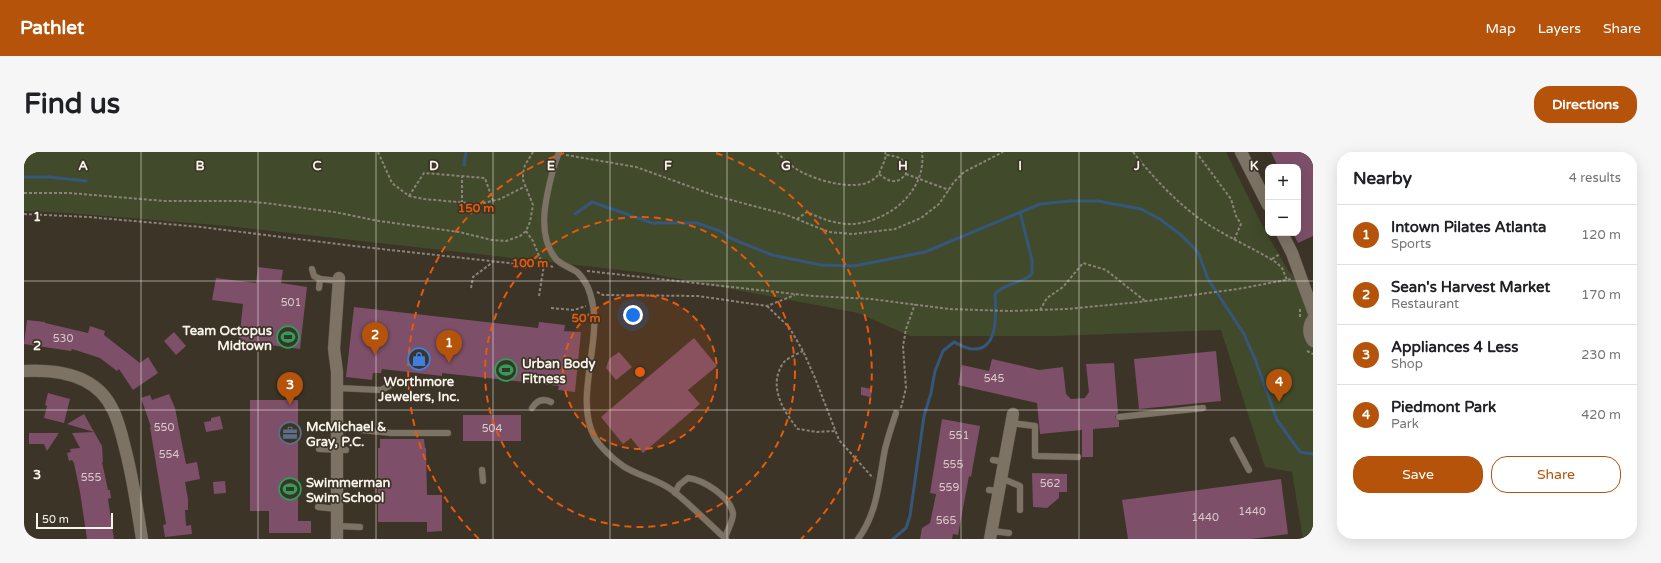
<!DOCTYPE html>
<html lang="en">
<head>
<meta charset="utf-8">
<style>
	body { margin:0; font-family:"Varela Round",sans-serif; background:#f6f6f6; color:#202124 }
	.controls { position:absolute; right:12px; top:12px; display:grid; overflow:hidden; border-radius:8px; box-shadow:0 4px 16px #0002 }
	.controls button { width:36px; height:36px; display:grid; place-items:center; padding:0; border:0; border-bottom:1px solid #e0e0e0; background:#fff; color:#202124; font:20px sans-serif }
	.scale { position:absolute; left:12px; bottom:10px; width:77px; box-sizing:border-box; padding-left:4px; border:2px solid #f8f3eb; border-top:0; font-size:11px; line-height:14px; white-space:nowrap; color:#f8f3eb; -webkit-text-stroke:3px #3c3427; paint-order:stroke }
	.you { position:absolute; left:609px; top:163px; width:14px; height:14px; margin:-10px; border:3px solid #fff; border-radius:50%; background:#1a73e8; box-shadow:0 0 0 6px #1a73e833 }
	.badge { display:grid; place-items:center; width:26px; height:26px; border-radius:50%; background:#b45309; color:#fff; font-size:13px; font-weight:700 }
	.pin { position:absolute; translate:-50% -33px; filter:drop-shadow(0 1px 2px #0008) }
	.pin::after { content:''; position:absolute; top:21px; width:14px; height:12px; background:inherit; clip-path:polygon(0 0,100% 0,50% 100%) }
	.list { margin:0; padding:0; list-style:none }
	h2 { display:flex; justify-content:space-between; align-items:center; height:52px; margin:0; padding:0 16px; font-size:17px }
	h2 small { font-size:13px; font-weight:400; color:#757577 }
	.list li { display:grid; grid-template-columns:26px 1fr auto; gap:12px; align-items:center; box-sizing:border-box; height:60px; padding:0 16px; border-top:1px solid #e0e0e0 }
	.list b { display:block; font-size:15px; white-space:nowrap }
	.list p { margin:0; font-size:13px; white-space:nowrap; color:#757577 }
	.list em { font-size:13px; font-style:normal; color:#757577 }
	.actions { display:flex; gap:8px; padding:12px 16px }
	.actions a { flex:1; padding:9px 0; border:1px solid #b45309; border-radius:16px; text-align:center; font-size:14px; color:#b45309 }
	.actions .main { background:#b45309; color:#fff }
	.map { position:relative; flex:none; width:1289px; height:387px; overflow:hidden; border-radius:16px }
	header { display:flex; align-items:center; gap:24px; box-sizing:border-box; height:56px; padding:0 20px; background:#b45309; color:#fff }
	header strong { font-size:19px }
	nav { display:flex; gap:22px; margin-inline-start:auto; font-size:14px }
	.intro { display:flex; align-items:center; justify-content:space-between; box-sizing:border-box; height:96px; padding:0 24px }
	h1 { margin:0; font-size:28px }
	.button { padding:10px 18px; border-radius:16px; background:#b45309; color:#fff; font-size:14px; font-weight:700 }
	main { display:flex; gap:24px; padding:0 24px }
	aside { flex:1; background:#fff; border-radius:16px; box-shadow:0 4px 16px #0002 }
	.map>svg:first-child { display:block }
	.green { fill:#414a2a }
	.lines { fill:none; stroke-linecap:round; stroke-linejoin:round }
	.stream { stroke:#34577b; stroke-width:3 }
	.building { fill:#7d4f69 }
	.lane-casing { stroke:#564f45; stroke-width:7 }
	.street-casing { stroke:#564f45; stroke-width:13 }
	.path { stroke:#8a8378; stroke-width:2; stroke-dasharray:3 2; stroke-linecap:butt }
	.lane { stroke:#7d7365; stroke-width:6 }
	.street { stroke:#7d7365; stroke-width:12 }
	.lane-bridge-casing { stroke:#564f45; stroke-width:7; stroke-linecap:butt }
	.lane-bridge { stroke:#7d7365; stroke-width:6 }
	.grid { fill:none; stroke:#f8f3eb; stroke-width:1; stroke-opacity:0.55 }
	.ring { fill:none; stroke:#e8590c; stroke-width:2; stroke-dasharray:7 5 }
	.labels { text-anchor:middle; stroke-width:3.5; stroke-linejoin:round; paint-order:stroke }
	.number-label { font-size:11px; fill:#d9caca }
	.poi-label { font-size:13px; font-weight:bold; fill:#f8f3eb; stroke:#3c3427; text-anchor:start }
	.grid-label { font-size:13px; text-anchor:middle; font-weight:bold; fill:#f8f3eb; stroke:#3c3427; stroke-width:3.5; stroke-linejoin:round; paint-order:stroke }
	.centre { fill:#e8590c; stroke:#3c3427; stroke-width:2 }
	.ring-label { font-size:12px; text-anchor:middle; font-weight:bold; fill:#e8590c; stroke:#3c3427; stroke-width:3.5; stroke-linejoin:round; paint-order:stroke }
</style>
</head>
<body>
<header>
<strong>Pathlet</strong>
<nav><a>Map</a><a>Layers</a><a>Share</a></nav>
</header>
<div class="intro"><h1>Find us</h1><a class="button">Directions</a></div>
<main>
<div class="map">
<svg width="1289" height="387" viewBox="0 0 1289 387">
	<rect width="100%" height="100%" fill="#3c3427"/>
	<!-- green -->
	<polygon class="green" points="0,0 1202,0 1240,77 1264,118 1284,141 1289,140 1289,387 1279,387 1268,320 1241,315 1197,178 1030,184 886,184 834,161 623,121 204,74 44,61 0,59"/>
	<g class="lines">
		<!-- stream -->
		<g class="stream">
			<polyline points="440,13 442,0"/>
			<polyline points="0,25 26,25 62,29"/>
			<polyline points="551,62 568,50 628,71 673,71 696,79 706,86 748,103 797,113 830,114 901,100 1016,52 1046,49 1074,49 1117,57 1136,67 1157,83 1174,100 1184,127 1220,182 1231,207 1253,268 1276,300 1289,302"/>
			<path d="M869 387 882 376 886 364 900 264 907 241 911 219 919 199 930 190C935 192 942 197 948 197 975 199 972 161 971 142 984 129 996 133 1008 122V108L996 60"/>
		</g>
	</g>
	<!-- building -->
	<g class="building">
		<polygon points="1247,0 1289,0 1289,84 1274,91 1269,81 1274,81 1274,15 1254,15"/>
		<polygon points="234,115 259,118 257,131 283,135 276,197 215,189 219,152 188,148 192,126 232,131"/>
		<polygon points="330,155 514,176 515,170 541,173 540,179 557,180 551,240 534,238 535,234 418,221 418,224 358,217 357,221 349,221 348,228 322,225"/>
		<polygon points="3,168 21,170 21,171 64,181 66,174 81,179 80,183 116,211 124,205 134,221 109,238 95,217 93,219 76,206 48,197 47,199 0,192"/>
		<polygon points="150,180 162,194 152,203 140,189"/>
		<polygon points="670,186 693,214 664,238 676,252 619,301 607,286 599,292 577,265"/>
		<polygon points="1192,199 1197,249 1115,257 1110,207"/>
		<polygon points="595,200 608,215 592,228 582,216 585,207"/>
		<polygon points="968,207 1015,218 1039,215 1042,242 1047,247 1061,246 1065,240 1062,212 1090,211 1094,261 1091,265 1095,269 1095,275 1069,277 1069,305 1058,305 1058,278 1016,282 1013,251 934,233 938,213 965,219"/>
		<polygon points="837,235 848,237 847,245 837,243"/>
		<polygon points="24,241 46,247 40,271 20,266 23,254 21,253"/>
		<polygon points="145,242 151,256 162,312 173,310 176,327 161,330 164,347 164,358 161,358 162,374 167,373 168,382 141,385 139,373 142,372 126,275 127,275 117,246 126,243 128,248"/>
		<polygon points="226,248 274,248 274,369 287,369 287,381 245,381 245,359 226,359"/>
		<polygon points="60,262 70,280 43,272"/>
		<rect x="439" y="263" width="58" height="26"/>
		<polygon points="196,264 199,277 182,280 180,270 187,269 187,266"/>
		<polygon points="918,267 956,274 947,325 945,324 934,383 929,382 928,387 896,387 898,376 906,371 912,342 906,341"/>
		<polygon points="70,280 78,294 79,310 78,310 84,338 86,338 87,346 84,347 90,387 63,387 56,340 50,311 48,308 45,309 43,301 47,300 46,297 56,296 48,281"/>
		<polygon points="5,281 35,281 23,299 20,292 5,292"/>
		<polygon points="356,287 400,287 401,296 402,296 403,343 418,343 418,379 403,380 403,370 354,370 354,296 356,296"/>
		<polygon points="1008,321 1043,322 1043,340 1035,340 1035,346 1023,356 1009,355"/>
		<polygon points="1257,327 1264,382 1227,387 1104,387 1098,348"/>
		<polygon points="201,329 202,341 190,342 189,330"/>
	</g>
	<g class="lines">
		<!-- lane casing -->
		<g class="lane-casing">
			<g id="lane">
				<path d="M530 14C523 41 511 82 532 107 537 113 546 115 553 120 563 129 567 141 569 154 576 192 551 249 570 284 575 294 589 307 599 314 614 324 633 327 648 338 667 353 684 371 702 387"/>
				<polyline points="288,117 290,124 296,127"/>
				<polyline points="295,136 296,127 315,129"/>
				<polyline points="313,236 357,238 369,232"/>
				<path d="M508 256C513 248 519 246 527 250"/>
				<polyline points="1095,265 1179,256"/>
				<polyline points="987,271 1011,274 1011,304 1054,305"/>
				<polyline points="338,278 367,281 424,281"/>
				<polyline points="1209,288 1225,318"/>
				<polyline points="295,297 322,298"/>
				<polyline points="969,308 980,310"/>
				<polyline points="458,318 459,329"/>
				<polyline points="977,326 996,334 996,358"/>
				<polyline points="965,338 975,339"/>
				<path d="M651 341 655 333 664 326C680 328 707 345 709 362 709 369 703 379 701 386"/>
				<polyline points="294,355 313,357"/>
				<polyline points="313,374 336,375"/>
				<polyline points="968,379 985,381"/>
				<path d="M834 387C854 360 855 328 861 297 864 285 868 273 872 261"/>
			</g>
		</g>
		<!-- street casing -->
		<g class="street-casing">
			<g id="street">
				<polyline points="1217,0 1244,53"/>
				<polyline points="1258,81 1268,101 1289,159"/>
				<path d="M1289 167C1284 174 1284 182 1289 189"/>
				<path d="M0 219C35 217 73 223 89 258 95 270 98 284 101 296 109 326 113 356 118 387"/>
				<polyline points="313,387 313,220 310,197 315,126"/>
				<polyline points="966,387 989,262"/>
			</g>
		</g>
		<!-- path -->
		<g class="path">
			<polyline points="354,0 368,31 385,44 400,47 456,52 476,47 502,34"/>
			<path d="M753 0C759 7 766 13 774 18 792 29 847 46 857 17 859 12 863 5 861 0"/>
			<path d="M1109 0C1128 24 1151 49 1176 67 1200 84 1228 95 1253 111L1258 116 1263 128"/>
			<polyline points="1172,0 1207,47 1212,64 1217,72 1210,88"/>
			<polyline points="542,3 612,15 692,44 760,62 805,80 829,82 871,77 897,66 915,52 930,30 940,20 979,0"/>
			<path d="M855 22C865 30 873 33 882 22 883 7 875 4 862 3"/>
			<polyline points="882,22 925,38"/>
			<polyline points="0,41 45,41 141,49 218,49 241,51 310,60 355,69 435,80 468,88 482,89 496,84 502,79 506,70 509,53 499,28 499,21 501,13 509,0"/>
			<polyline points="385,44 400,21 461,26 469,49"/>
			<polyline points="438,51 438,25"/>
			<path d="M0 62 64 65 177 75 330 94 494 112C501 112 511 115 516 109"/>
			<path d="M773 67 783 60C796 66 808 71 823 72 861 73 903 41 898 0"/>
			<polyline points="502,79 509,89 518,111 529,115"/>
			<polyline points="1248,107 1256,102"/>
			<polyline points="563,119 789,144 847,147 925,157 985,159 1044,157 1115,150 1214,137 1267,127"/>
			<polyline points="447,136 449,125 469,110"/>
			<polyline points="573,140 579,143 674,144 743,154 771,143"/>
			<polyline points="515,144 520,113"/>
			<polyline points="743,154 765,175 779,199 791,226 815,288 849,326"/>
			<polyline points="527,156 550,158 562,154"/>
			<polyline points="1276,157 1276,166"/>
			<polyline points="1016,158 1023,146 1039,135 1059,111 1082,118 1121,149"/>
			<path d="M779 199C773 202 764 206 760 210 743 233 759 259 774 277L793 280 812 279"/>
			<polyline points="1283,199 1289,202"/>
			<polyline points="877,256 882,236 879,194 882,177 891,152"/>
		</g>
		<!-- lane -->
		<use href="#lane" class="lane"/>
		<!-- street -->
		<use href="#street" class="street"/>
		<!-- lane-bridge casing -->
		<g class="lane-bridge-casing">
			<polyline id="lane-bridge" points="530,14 535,0"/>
		</g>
		<!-- lane-bridge -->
		<use href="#lane-bridge" class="lane-bridge"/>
	</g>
	<!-- grid -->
	<path class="grid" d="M117 0V387M234 0V387M352 0V387M469 0V387M586 0V387M703 0V387M820 0V387M937 0V387M1055 0V387M1172 0V387M0 129H1289M0 258H1289"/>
	<!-- distance rings -->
	<circle cx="616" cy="220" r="77" fill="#e8590c" fill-opacity=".12"/>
	<g class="ring">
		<circle cx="616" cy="220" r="77"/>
		<circle cx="616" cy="220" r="155"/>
		<path d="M455 387A232 232 0 0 1 540 1M692 1A232 232 0 0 1 777 387"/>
	</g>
	<!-- icons -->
	<defs>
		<g id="stadium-ring" transform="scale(1.15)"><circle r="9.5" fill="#3c3427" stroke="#2e9e5b" stroke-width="1.5"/><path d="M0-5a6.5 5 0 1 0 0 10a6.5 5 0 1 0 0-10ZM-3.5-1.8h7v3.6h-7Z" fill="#2e9e5b"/></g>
		<g id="shop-ring" transform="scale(1.15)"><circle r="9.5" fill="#3c3427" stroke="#3f7fe0" stroke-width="1.5"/><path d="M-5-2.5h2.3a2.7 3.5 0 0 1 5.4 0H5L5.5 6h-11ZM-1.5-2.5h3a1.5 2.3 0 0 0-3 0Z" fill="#3f7fe0"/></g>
		<g id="office-ring" transform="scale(1.15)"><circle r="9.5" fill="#3c3427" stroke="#5c6f8a" stroke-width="1.5"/><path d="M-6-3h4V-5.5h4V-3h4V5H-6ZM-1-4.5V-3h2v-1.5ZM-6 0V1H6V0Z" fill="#5c6f8a"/></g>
	</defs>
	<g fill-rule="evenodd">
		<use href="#stadium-ring" x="264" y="185"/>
		<use href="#shop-ring" x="395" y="207"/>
		<use href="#stadium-ring" x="482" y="218"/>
		<use href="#office-ring" x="266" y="281"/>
		<use href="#stadium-ring" x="266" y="337"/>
	</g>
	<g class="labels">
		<!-- number labels -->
		<g class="number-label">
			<text x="267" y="154">501</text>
			<text x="39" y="190">530</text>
			<text x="970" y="230">545</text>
			<text x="140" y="279">550</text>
			<text x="468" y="280">504</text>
			<text x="935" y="287">551</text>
			<text x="145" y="306">554</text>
			<text x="929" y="316">555</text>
			<text x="67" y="329">555</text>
			<text x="1026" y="335">562</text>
			<text x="925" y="339">559</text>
			<text x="1228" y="363">1440</text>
			<text x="1181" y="369">1440</text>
			<text x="922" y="372">565</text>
		</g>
		<!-- poi labels -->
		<g class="poi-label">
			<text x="248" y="183" text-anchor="end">Team Octopus<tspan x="248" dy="15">Midtown</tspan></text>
			<text x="498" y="216">Urban Body<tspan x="498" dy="15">Fitness</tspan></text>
			<text x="395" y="234" text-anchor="middle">Worthmore<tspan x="395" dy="15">Jewelers, Inc.</tspan></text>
			<text x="282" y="279">McMichael &amp;<tspan x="282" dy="15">Gray, P.C.</tspan></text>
			<text x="282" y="335">Swimmerman<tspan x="282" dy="15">Swim School</tspan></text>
		</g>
	</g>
	<g class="grid-label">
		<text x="59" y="18">A</text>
		<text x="176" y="18">B</text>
		<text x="293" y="18">C</text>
		<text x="410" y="18">D</text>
		<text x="527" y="18">E</text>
		<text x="644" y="18">F</text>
		<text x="762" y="18">G</text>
		<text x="879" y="18">H</text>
		<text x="996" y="18">I</text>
		<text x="1113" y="18">J</text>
		<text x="1230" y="18">K</text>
		<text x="13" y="69">1</text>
		<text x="13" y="198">2</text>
		<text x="13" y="327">3</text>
	</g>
	<circle cx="616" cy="220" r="6" class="centre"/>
	<g class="ring-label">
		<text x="452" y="60">150 m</text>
		<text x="506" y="115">100 m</text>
		<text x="562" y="170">50 m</text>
	</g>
</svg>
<div class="controls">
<button>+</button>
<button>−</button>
</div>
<div class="scale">50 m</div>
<div class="you"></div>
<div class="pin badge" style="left:425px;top:211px">1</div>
<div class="pin badge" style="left:351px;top:203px">2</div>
<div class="pin badge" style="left:266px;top:253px">3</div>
<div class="pin badge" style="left:1255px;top:250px">4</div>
</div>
<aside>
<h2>Nearby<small>4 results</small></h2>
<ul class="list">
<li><span class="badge">1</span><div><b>Intown Pilates Atlanta</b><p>Sports</p></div><em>120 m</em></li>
<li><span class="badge">2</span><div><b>Sean's Harvest Market</b><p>Restaurant</p></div><em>170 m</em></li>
<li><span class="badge">3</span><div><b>Appliances 4 Less</b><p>Shop</p></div><em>230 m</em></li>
<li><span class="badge">4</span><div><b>Piedmont Park</b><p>Park</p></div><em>420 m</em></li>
</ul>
<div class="actions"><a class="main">Save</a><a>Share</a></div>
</aside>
</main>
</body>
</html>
